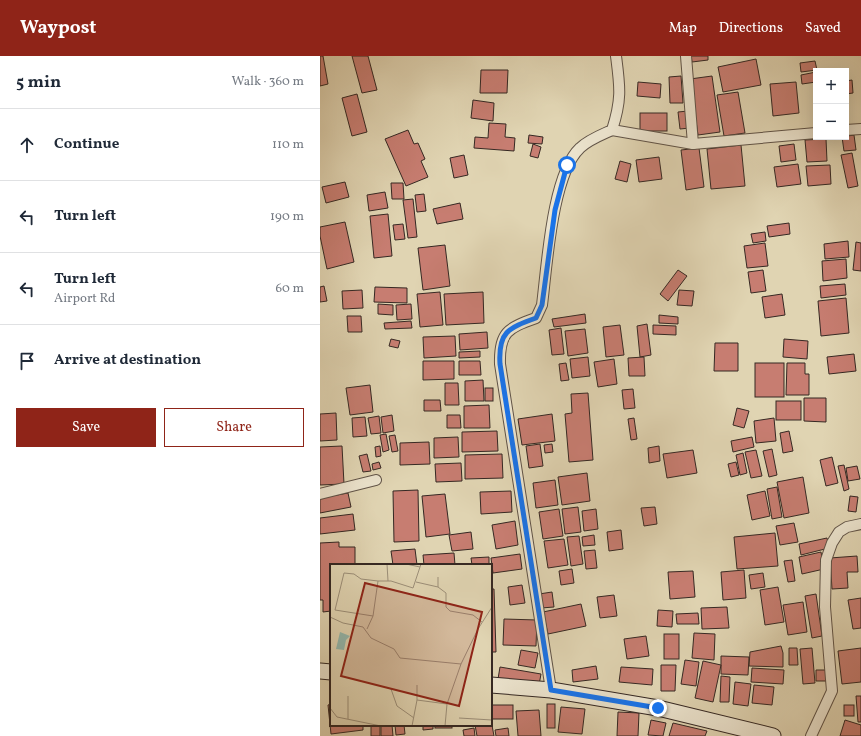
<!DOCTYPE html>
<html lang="en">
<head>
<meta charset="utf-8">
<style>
	body { margin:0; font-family:Vollkorn,serif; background:#f6f6f7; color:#1f2937 }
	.controls { position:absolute; right:12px; top:12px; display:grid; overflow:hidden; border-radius:0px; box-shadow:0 4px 16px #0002 }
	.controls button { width:36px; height:36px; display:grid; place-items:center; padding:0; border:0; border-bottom:1px solid #e0e1e3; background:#fff; color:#1f2937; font:20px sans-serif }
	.stop { position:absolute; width:12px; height:12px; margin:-9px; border:3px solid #1a73e8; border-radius:50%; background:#fff }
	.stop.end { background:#1a73e8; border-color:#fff; box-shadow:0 1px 4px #0008 }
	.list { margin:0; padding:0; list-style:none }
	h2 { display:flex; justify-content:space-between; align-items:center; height:52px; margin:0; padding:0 16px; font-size:17px }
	h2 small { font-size:13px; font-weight:400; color:#747a83 }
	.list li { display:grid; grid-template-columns:26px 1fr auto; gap:12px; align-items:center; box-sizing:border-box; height:72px; padding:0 16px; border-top:1px solid #e0e1e3 }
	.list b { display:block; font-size:15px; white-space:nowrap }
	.list p { margin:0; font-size:13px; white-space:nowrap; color:#747a83 }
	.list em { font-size:13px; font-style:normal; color:#747a83 }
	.actions { display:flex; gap:8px; padding:12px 16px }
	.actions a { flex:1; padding:9px 0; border:1px solid #8f2418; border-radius:0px; text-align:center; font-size:14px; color:#8f2418 }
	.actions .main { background:#8f2418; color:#fff }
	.icon { flex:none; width:22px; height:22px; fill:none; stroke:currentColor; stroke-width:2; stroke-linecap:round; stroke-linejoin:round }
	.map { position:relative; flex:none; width:541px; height:680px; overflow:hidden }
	header { display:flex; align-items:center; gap:24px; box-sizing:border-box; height:56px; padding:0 20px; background:#8f2418; color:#fff }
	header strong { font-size:19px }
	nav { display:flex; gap:22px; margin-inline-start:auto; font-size:14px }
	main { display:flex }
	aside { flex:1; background:#fff }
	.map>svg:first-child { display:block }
	.building { fill:#c77d71; stroke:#352823 }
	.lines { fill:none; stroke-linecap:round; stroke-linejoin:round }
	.minor-casing { stroke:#605347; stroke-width:12 }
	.secondary-casing { stroke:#352823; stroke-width:17 }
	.minor { stroke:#ebe3cd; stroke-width:10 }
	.secondary { stroke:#ebe3cd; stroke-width:15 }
	.route { stroke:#1a73e8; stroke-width:5 }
	.inset-road { fill:none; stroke:#9c8f79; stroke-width:1 }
	.view { fill:#8f2418; fill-opacity:0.15; stroke:#8f2418; stroke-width:2 }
	.inset-edge { fill:none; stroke:#352823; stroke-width:2 }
</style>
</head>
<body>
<header>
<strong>Waypost</strong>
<nav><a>Map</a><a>Directions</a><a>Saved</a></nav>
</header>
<main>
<aside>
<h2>5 min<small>Walk · 360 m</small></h2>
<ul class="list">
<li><svg class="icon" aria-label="ahead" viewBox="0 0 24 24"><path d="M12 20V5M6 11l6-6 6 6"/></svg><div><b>Continue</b></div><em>110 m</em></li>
<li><svg class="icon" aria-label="left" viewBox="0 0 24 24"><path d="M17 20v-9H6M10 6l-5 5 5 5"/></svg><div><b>Turn left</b></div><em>190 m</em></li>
<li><svg class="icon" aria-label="left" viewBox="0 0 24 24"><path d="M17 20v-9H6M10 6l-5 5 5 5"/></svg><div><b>Turn left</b><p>Airport Rd</p></div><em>60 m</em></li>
<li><svg class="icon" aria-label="arrive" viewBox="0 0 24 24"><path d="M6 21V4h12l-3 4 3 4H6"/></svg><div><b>Arrive at destination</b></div></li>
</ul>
<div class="actions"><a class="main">Save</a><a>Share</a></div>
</aside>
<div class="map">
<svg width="541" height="680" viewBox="0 0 541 680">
	<rect width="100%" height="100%" fill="#e0d4b2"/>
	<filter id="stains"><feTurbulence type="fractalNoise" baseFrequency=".005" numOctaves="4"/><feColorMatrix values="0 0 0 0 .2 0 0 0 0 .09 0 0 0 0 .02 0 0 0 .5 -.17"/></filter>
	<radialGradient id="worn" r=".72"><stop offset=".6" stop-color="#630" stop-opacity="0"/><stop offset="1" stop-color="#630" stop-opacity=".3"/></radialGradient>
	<!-- building -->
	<g class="building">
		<polygon points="0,0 3,0 8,28 0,30"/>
		<polygon points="32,0 48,0 57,34 42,37"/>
		<polygon points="371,0 388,0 388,4 372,6"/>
		<polygon points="436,3 441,29 403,36 398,11"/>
		<polygon points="495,5 497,14 481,16 480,7"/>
		<polygon points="161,14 188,14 187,37 160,37"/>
		<polygon points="496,16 496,26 482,28 481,19"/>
		<polygon points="361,20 363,47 350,47 349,21"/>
		<polygon points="392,20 400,76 378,79 370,23"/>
		<polygon points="532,24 533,37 526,38 526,25"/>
		<polygon points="318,26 341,28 340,42 317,40"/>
		<polygon points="476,26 479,57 453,60 450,28"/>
		<polygon points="418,36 425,77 404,80 397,39"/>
		<polygon points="37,38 47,76 32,80 22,42"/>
		<polygon points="153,44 174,47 173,65 151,62"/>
		<polygon points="368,55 370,72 360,73 358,56"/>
		<rect x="320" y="57" width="27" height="18"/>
		<polygon points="169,67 186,68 185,81 195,82 194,95 154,92 155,81 168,82"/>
		<polygon points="88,74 94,88 98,87 105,103 101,105 108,121 86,130 65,83"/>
		<polygon points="209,79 223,81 222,88 208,87"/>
		<polygon points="534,79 536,94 524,95 522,81"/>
		<polygon points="506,83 507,105 487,106 485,84"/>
		<polygon points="213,88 221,91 218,102 210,100"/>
		<polygon points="474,88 476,104 461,106 459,90"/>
		<polygon points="421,89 425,130 391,133 387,93"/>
		<polygon points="379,92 384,131 366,134 361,94"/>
		<polygon points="532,97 538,130 528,132 521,99"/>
		<polygon points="144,99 148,119 134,122 130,102"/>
		<polygon points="339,101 342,123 319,126 316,104"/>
		<polygon points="300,105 311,108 307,126 295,123"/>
		<polygon points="478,108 481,128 457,131 454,111"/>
		<polygon points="510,109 511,128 488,130 486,110"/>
		<polygon points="25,126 29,141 6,147 2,131"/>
		<polygon points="71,127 83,127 84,143 72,143"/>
		<polygon points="65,136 68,152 49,155 47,139"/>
		<polygon points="104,138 106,155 97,156 95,139"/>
		<polygon points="93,143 97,181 88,182 83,144"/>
		<polygon points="140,147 143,163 117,168 113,153"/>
		<polygon points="68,158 72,200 54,202 50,160"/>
		<polygon points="25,166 34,206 7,213 0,180 0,171"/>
		<polygon points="469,167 470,178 449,181 447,170"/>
		<polygon points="83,168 85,183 75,184 73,169"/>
		<polygon points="445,176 446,185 433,187 431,178"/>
		<polygon points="528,185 529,201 505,203 504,188"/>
		<polygon points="536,186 541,187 541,215 533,214"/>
		<polygon points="445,187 448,210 427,212 424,190"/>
		<polygon points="125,189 130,230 103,234 98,192"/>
		<polygon points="526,203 527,222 503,225 502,205"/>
		<polygon points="358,214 367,220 348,245 340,238"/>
		<polygon points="443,214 446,235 431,237 428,216"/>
		<polygon points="525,228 526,239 501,242 500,230"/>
		<polygon points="4,230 7,245 0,246 0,231"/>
		<polygon points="55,231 87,232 87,247 54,246"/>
		<polygon points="42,234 43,252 23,253 22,235"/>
		<polygon points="359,234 374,235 372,250 357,249"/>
		<polygon points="120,236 123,269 100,271 97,238"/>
		<polygon points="163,236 164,267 126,269 124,238"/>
		<polygon points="462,238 465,259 445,262 442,241"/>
		<polygon points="526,242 529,277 501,280 498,245"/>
		<polygon points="58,248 73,249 73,259 58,258"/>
		<polygon points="91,248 92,263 77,264 76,249"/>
		<polygon points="265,258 266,267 234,271 232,263"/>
		<polygon points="339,259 358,261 358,268 339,267"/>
		<polygon points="27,260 41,260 42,276 28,276"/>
		<polygon points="91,265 92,272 65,273 64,267"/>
		<polygon points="327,268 331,299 320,301 317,270"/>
		<polygon points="300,269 304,299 286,301 283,271"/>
		<polygon points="333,269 356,270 356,279 333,278"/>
		<polygon points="241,272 244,298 232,299 229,274"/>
		<polygon points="265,273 268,297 248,300 245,275"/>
		<polygon points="167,276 168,292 140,294 139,278"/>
		<polygon points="135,280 136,300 104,302 103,281"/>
		<polygon points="71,283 80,285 78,292 69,290"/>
		<polygon points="464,283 488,285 487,303 463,301"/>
		<polygon points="395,287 418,287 418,315 394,315"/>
		<polygon points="160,295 160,301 139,302 139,296"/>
		<polygon points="534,298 536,315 509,318 507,301"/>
		<polygon points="268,301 270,320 252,322 250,303"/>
		<polygon points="324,301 325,320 309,320 308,302"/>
		<polygon points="294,303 297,328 278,331 274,306"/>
		<polygon points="103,305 134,305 134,323 103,324"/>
		<polygon points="139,305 160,305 161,319 139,319"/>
		<polygon points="246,307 249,324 241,325 239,308"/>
		<rect x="435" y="307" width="29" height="34"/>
		<polygon points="467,307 485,307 485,318 489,318 489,339 466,339"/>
		<polygon points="163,324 164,345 145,345 145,325"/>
		<polygon points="125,327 138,327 139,349 125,349"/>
		<polygon points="50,329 53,356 30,359 26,332"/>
		<rect x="165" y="332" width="8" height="13"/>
		<polygon points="313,333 315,352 304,353 302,334"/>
		<polygon points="268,337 273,404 249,406 245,358 252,357 251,338"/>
		<polygon points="484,342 506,342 506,366 484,365"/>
		<polygon points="104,344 120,344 121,355 104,355"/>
		<rect x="456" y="345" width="25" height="19"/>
		<polygon points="169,349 170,372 144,372 144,350"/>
		<polygon points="417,352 429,355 424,372 413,369"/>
		<polygon points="16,357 17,384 0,385 0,358"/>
		<polygon points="232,358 235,385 202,389 198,363"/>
		<polygon points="72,359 74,375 63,377 61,361"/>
		<polygon points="127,359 140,359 141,372 127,372"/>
		<polygon points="59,360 61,377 51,378 48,362"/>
		<polygon points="45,361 47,380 33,381 32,362"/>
		<polygon points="314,362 317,383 311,384 308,363"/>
		<polygon points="454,362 456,385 436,387 434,365"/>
		<polygon points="177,375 178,395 142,396 142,376"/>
		<polygon points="469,375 473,395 463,397 460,377"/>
		<polygon points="66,378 69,394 63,396 60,379"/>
		<polygon points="75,379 78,395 72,396 69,380"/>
		<polygon points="138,381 139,401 114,402 114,382"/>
		<polygon points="432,381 434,391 413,396 411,385"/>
		<polygon points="109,386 110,408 80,409 80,387"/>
		<polygon points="220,388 223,410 209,412 206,390"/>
		<polygon points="232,388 233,396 225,397 224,389"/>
		<polygon points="22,390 24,428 0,429 0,391"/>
		<polygon points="60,390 61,400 56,401 55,391"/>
		<polygon points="339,390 340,405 329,407 328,392"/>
		<polygon points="452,393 457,419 449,421 443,395"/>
		<polygon points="373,394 377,417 347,422 343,398"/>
		<polygon points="436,394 442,420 431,422 425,396"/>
		<polygon points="423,397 427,417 420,419 416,399"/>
		<polygon points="47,398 51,415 43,416 39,400"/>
		<polygon points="182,398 183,422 145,423 145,399"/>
		<polygon points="512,401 518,427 506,430 500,404"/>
		<polygon points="59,406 61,412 53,414 52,408"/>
		<polygon points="416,406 419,419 411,421 408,408"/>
		<polygon points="141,407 142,425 116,426 115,408"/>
		<polygon points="524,409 529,433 524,435 518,410"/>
		<polygon points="537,410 540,423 528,425 526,412"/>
		<polygon points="267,417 270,445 242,449 238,421"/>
		<polygon points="483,421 489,457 464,462 457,426"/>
		<polygon points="235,424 238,449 216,452 213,427"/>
		<polygon points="457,431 462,461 452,463 447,433"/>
		<polygon points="98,434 99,485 74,486 73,435"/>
		<polygon points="191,435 192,456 161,458 160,436"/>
		<polygon points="445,435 450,460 432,464 427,439"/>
		<polygon points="28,437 31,451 0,457 0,442"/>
		<polygon points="125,438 130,478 106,481 102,440"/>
		<polygon points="530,440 538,441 536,456 528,455"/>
		<polygon points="258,451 261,476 245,478 242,453"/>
		<polygon points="335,451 337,468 324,470 321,452"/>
		<polygon points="239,453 243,480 223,483 219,456"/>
		<polygon points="276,453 278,473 264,475 262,455"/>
		<polygon points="33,458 35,474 0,478 0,462"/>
		<polygon points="195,465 198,489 176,493 172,469"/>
		<polygon points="474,467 478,486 460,489 456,470"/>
		<polygon points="301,474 303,493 289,495 287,476"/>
		<polygon points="151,476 153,493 132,495 129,479"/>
		<polygon points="455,477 458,510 417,513 414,481"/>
		<polygon points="274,479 275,489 263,490 262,481"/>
		<polygon points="259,480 263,508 251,510 247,481"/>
		<polygon points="507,482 509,492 481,499 479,488"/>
		<polygon points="244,483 248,509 228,512 224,485"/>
		<polygon points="19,486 19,491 35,491 35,509 11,509 11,555 3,556 3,544 0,544 0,487"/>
		<polygon points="95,493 97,509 73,509 71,495"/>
		<polygon points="275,494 277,512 266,513 264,495"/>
		<polygon points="501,496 504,513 482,518 479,501"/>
		<polygon points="134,497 135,509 104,509 103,499"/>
		<polygon points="200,498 202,513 173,517 171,502"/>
		<polygon points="537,500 538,516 527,516 528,532 512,533 510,502"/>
		<polygon points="169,501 169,509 152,509 151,502"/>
		<polygon points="472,504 475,525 468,526 464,505"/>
		<polygon points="252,513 254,527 241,529 239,515"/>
		<polygon points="424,514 426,542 403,544 401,516"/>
		<polygon points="373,515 375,541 350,543 348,516"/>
		<polygon points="443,517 445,531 431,533 429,519"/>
		<polygon points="202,529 205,547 190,549 188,531"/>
		<polygon points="458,531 464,566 445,569 440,534"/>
		<polygon points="171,533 174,533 176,596 171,596"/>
		<polygon points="232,536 234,551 221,552 219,538"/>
		<polygon points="496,538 502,580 492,582 485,540"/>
		<polygon points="294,539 297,560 280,562 277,541"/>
		<polygon points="541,542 541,572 533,573 528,544"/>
		<polygon points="483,546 487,576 468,579 463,549"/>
		<polygon points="261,548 266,570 228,578 223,556"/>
		<polygon points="407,551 409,572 382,573 381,552"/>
		<polygon points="338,554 353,555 352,571 337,570"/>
		<polygon points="378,557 379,568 357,568 356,558"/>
		<polygon points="184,563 217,564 216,590 183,589"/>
		<polygon points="374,577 395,578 394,604 372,602"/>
		<rect x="344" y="578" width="15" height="25"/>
		<polygon points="326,580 329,600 307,603 304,583"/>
		<polygon points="461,590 463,597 463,611 429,610 430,596"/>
		<polygon points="469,592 477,592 478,609 469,609"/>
		<polygon points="492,592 495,627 483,628 480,593"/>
		<polygon points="541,592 541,626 522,628 518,595"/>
		<polygon points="201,594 218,597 215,612 198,609"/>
		<polygon points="401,600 429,601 428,619 401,618"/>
		<polygon points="365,604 379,606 376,630 361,628"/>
		<polygon points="383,605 401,609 393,646 375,642"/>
		<polygon points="341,609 356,609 355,635 341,635"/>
		<polygon points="276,610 278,623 253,626 252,614"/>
		<polygon points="180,611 221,618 219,629 178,623"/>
		<polygon points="301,611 333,613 332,629 299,626"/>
		<polygon points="432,612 464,614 463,628 431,626"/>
		<polygon points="496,614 508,614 509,625 496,625"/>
		<polygon points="401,620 410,621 409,646 400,646"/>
		<polygon points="415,626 431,628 428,650 413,648"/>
		<polygon points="434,629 454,631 452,649 432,647"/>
		<polygon points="536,640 541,640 541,666 538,666"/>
		<polygon points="11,648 11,669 43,669 43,674 11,678 8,649"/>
		<rect x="227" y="648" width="8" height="24"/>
		<rect x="171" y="649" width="22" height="14"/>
		<rect x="524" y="649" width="10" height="11"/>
		<polygon points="241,651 265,653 262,678 238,676"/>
		<polygon points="219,654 221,680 198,680 196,655"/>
		<polygon points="298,656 319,657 318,680 297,680"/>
		<polygon points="171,664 174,680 157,680 155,669 171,669"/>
		<polygon points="331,664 346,667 343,680 328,679"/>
		<polygon points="525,664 541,669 541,680 520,680"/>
		<polygon points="353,667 387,675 385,680 349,680"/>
		<rect x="51" y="669" width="9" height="11"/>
		<polygon points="61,669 72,669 73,680 61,680"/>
		<polygon points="75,669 84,669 85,678 76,679"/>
		<polygon points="103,669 113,669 113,673 103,674"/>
		<rect x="115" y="669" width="17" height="3"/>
		<polygon points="154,672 155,680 144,680 143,674"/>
		<polygon points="188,672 189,680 176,680 175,674"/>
	</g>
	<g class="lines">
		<!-- minor casing -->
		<g class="minor-casing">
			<g id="minor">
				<polyline points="366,0 373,88"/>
				<polyline points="292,74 373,88 496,77"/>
				<polyline points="526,74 541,73"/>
				<polyline points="0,438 56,424"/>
				<path d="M231 634 180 308C179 276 188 272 216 262L222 249C227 210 232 118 260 92 268 84 281 79 292 74 302 43 300 31 296 0"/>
				<polyline points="491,680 512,635 505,551 506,504 512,487 519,476 527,471 541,468"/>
			</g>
		</g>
		<!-- secondary casing -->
		<g class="secondary-casing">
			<g id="secondary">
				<polyline points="0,615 11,616"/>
				<polyline points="171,629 231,634 338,652 453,680"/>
			</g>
		</g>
		<!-- minor -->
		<use href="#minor" class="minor"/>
		<!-- secondary -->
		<use href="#secondary" class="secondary"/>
	</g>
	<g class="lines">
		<!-- route -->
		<path class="route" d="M247 109 235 154 222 249 216 262C188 272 178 276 180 308L231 634 338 652"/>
	</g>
	<!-- overview -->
	<g transform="translate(10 508)">
		<rect width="162" height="162" fill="#e0d4b2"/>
		<path d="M10 68 20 72 16 76 14 86 6 85Z" fill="#94b8ad"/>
		<path class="inset-road" d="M57 0 58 17M76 0 90 3M108 13V23L116 29V43L120 47 143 51 152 58M86 18 108 23M43 52 5 46 14 9 24 10 31 15 48 17M0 53 13 59 33 63 41 74 64 85 70 94 131 100M37 65 43 52 48 17H61L83 24 91 0M61 125 67 142 84 154M87 136 117 140M0 144 7 153 51 162M129 154 162 156M18 155V132M82 162 87 136V121M115 162 117 140 131 100 148 65 162 43"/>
		<path class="view" d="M35 19 152 48 129 142 11 112Z"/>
		<rect width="162" height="162" class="inset-edge"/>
	</g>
	<rect width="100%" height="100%" filter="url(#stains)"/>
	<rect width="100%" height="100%" fill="url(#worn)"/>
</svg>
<div class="controls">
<button>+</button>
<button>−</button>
</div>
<div class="stop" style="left:247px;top:109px"></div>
<div class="stop end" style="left:338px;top:652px"></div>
</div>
</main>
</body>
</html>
